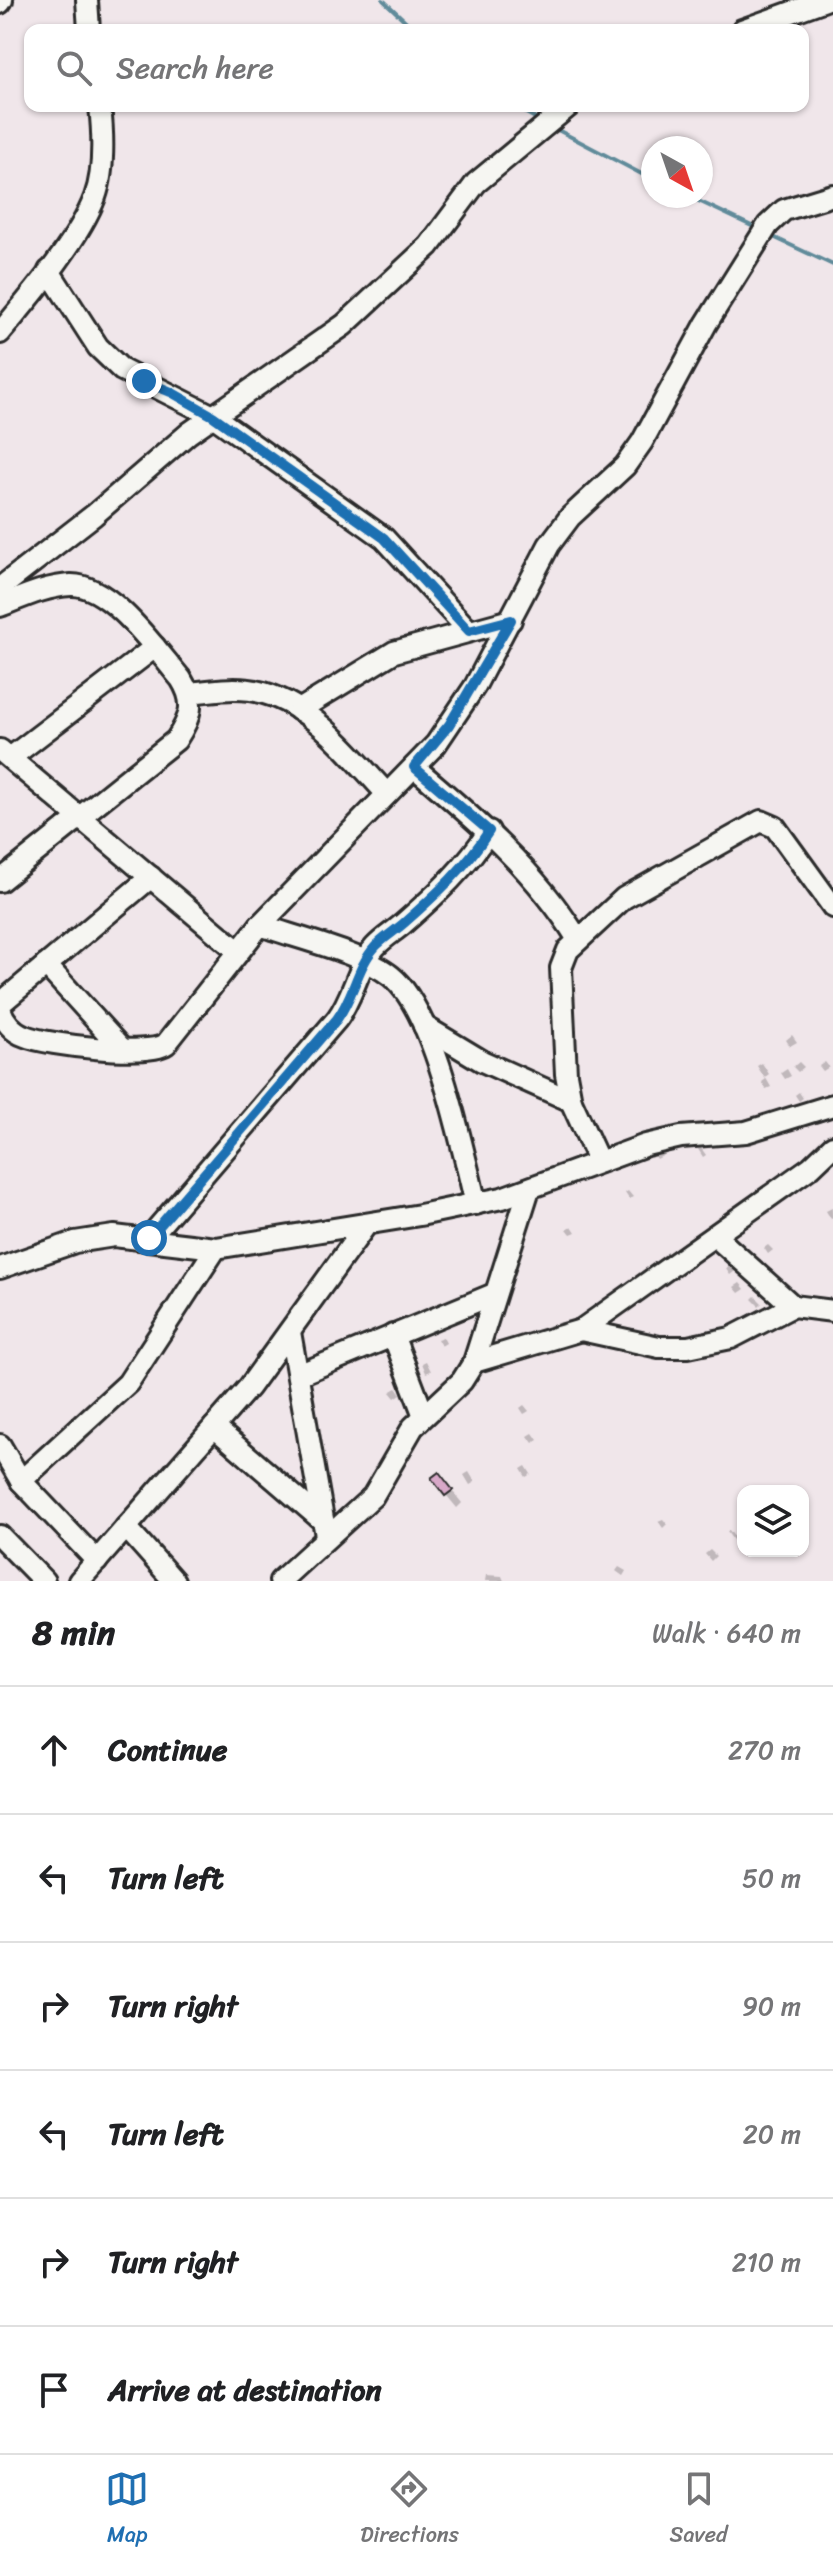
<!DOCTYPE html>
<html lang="en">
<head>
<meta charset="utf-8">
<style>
	body { margin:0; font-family:Sriracha,sans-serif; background:#f2f2f2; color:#202124 }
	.controls { position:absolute; right:24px; bottom:24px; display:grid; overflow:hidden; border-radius:16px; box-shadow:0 2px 6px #0004 }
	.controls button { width:72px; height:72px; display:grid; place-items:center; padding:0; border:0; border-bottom:2px solid #e0e0e0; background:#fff; color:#202124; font:40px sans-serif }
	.compass { position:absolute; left:641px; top:136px; width:72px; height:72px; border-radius:50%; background:#fff; box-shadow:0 2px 6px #0004; rotate:140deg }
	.stop { position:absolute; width:24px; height:24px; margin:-18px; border:6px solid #1f6fb2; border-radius:50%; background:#fff }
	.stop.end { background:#1f6fb2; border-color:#fff; box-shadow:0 2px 8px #0008 }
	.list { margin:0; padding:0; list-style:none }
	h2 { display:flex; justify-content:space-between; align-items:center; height:104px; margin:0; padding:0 32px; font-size:34px }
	h2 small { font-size:26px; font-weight:400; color:#757577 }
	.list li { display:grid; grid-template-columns:52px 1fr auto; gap:24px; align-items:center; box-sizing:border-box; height:128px; padding:0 32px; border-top:2px solid #e0e0e0 }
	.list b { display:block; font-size:30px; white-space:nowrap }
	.list em { font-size:26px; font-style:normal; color:#757577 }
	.icon { flex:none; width:44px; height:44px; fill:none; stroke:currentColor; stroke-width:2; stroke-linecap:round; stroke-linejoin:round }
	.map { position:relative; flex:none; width:833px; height:1581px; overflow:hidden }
	.search { position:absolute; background:#fff; box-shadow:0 2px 6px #0004; left:24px; right:24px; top:24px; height:88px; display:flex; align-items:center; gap:20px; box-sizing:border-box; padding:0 28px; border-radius:16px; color:#757577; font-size:30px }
	.sheet { height:872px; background:#fff }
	nav { display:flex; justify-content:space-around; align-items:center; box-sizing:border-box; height:112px; border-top:2px solid #e0e0e0; background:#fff; font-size:22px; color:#757577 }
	nav a { display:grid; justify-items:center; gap:4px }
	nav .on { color:#1f6fb2 }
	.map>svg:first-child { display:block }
	.shadow { fill:#0003 }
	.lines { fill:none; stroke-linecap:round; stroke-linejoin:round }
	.stream { stroke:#608b9a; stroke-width:4 }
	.building { fill:#d8a8c8; stroke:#2b2b2b; stroke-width:2 }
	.minor-casing { stroke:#2b2b2b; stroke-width:26 }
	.minor { stroke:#f6f6f2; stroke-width:20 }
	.route { stroke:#1f6fb2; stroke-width:10 }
</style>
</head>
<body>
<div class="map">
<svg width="833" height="1581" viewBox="0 0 833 1581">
	<rect width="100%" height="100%" fill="#f0e6ea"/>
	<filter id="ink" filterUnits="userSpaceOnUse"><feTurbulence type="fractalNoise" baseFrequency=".0125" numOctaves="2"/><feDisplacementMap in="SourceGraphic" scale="16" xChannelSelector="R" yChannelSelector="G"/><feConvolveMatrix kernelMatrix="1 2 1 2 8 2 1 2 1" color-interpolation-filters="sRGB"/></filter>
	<g filter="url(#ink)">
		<!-- shadow -->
		<g class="shadow">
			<polygon points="792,1035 797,1042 790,1046 786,1040"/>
			<polygon points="799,1062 804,1067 798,1072 793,1067"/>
			<polygon points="825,1062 829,1067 823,1071 819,1066"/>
			<polygon points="762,1063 769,1074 765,1077 767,1080 771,1087 766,1089 762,1082 766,1079 764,1077 757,1066"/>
			<polygon points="787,1069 791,1076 785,1079 781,1073"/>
			<polygon points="799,1092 803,1098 799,1101 795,1095"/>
			<polygon points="660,1145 666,1154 657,1159 652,1150"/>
			<polygon points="701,1148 706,1155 703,1157 698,1149"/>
			<polygon points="628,1191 633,1197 629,1199 625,1193"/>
			<polygon points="832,1208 833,1218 831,1219 826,1211"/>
			<polygon points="572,1226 576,1232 571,1234 567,1229"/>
			<polygon points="768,1245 773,1250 768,1254 764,1248"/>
			<polygon points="731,1265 735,1271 730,1275 726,1269"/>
			<polygon points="740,1283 745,1289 739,1293 734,1287"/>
			<polygon points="755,1296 762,1303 759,1306 752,1299"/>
			<polygon points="443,1337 446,1343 441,1346 437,1339"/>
			<polygon points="426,1361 431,1371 426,1373 422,1363"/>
			<polygon points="397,1388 401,1394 395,1398 390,1392"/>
			<polygon points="524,1405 529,1411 524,1414 520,1408"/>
			<polygon points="533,1433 538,1440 533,1443 528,1436"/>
			<polygon points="526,1466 531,1474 526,1477 521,1469"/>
			<polygon points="469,1472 475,1482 470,1485 464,1475"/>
			<polygon points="441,1477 462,1503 457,1508 433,1479"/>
			<polygon points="663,1519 667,1524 663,1528 658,1521"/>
			<polygon points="729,1530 735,1538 733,1540 727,1532"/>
			<polygon points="710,1550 716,1556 711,1561 705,1554"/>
			<polygon points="619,1567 626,1571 623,1576 616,1571"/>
			<polygon points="486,1575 502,1576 504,1581 485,1581"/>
		</g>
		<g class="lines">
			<!-- stream -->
			<g class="stream">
				<polyline points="383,0 415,30"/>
				<polyline points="513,106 539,120"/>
				<polyline points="554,128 653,180"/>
				<polyline points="688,196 758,229"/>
				<polyline points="769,235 833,265"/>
			</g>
		</g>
		<!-- building -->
		<polygon class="building" points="439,1472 453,1490 445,1496 431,1478"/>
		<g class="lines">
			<!-- minor casing -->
			<g class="minor-casing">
				<g id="minor">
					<polyline points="87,0 89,30"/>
					<polyline points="0,3 2,0"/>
					<polyline points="742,30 825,0"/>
					<polyline points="49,271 98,347 122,370 213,416 384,538 469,631"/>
					<path d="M0 333C30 297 79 240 95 197 105 170 103 134 100 106"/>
					<polyline points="0,588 94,515 189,433 344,325 429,246 476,183 569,106"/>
					<path d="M0 606C23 597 47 586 71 585 111 584 157 651 181 679 196 703 191 717 176 740L0 881"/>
					<path d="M190 693C214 690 240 686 264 693 315 708 352 757 387 794"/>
					<polyline points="299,710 394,652 511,620"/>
					<polyline points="0,750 238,951"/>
					<polyline points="10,758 155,647"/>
					<path d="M414 767C474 818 535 870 577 938"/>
					<polyline points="260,925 436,744 475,686 549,545 570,517 625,466 642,442 706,324 768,225 784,210 833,195"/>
					<polyline points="46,965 122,1049"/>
					<polyline points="0,1004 151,877"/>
					<path d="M0 1009C4 1021 13 1032 25 1036 47 1045 148 1057 166 1044L260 925C297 938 362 953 391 976 435 1011 462 1148 476 1204"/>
					<polyline points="424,1026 482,1061 571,1101"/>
					<polyline points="599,1162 571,1101 566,1074 561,968 568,950 624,898 761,821 775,827 833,907"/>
					<polyline points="715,1236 793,1306"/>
					<path d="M149 1238 337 1019C354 996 357 967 375 947 383 938 395 931 404 923 436 895 466 867 489 831"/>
					<polyline points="0,1268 75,1242 114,1236 216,1248 420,1215 502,1198 646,1145 681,1137 746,1132 833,1105"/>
					<polyline points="581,1330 659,1347 688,1347 731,1338 793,1306 833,1311"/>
					<polyline points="290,1332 326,1536"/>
					<polyline points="393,1335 424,1416"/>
					<polyline points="474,1362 581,1330 811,1167 833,1146"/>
					<polyline points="298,1375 494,1294"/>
					<polyline points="214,1427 323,1521"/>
					<polyline points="0,1445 21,1481 97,1561"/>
					<polyline points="21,1481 128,1383 216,1248"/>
					<polyline points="126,1527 174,1581"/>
					<polyline points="0,1536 44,1581"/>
					<polyline points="79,1581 249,1387 366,1225"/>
					<polyline points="280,1581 373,1496 413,1427 462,1381 474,1362 529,1189"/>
				</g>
			</g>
			<!-- minor -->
			<use href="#minor" class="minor"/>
		</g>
	</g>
	<g class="lines" filter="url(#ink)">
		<!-- route -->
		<path class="route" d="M144 381 171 392 213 416 384 538 469 631 511 620 449 725 414 767 489 831C466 867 436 895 404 923 395 931 383 938 375 947 357 967 354 996 337 1019L149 1238"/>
	</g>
</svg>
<div class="controls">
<button><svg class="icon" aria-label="layers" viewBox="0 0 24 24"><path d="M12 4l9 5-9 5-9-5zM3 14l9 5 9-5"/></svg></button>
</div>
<svg class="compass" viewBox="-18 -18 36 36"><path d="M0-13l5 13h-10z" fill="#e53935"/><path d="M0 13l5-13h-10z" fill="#757577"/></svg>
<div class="stop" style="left:149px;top:1238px"></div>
<div class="stop end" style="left:144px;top:381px"></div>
<div class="search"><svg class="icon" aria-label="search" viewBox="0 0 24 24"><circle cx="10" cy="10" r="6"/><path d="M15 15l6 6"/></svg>Search here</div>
</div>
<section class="sheet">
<h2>8 min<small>Walk · 640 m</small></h2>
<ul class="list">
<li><svg class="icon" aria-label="ahead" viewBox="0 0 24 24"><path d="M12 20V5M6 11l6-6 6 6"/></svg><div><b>Continue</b></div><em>270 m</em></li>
<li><svg class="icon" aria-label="left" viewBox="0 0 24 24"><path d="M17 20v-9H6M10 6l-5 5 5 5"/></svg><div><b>Turn left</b></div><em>50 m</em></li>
<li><svg class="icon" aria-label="right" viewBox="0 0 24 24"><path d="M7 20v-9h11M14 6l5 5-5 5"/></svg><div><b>Turn right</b></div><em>90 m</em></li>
<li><svg class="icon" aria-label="left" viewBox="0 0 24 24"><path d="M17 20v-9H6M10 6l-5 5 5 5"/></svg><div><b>Turn left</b></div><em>20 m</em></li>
<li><svg class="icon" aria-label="right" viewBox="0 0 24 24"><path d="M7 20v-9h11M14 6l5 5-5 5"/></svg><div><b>Turn right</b></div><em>210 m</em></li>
<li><svg class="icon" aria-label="arrive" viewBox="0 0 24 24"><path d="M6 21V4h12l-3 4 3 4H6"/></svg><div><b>Arrive at destination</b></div></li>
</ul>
</section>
<nav>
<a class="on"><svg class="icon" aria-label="map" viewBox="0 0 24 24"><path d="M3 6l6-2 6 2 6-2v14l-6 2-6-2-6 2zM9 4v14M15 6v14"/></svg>Map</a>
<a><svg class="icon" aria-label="directions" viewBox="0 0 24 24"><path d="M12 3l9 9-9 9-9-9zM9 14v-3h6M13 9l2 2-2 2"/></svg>Directions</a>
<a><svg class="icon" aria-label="saved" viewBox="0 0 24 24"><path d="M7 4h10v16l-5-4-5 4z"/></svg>Saved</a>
</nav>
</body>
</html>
